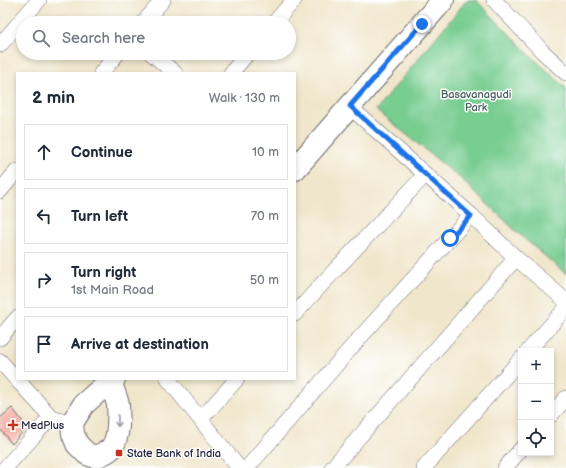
<!DOCTYPE html>
<html lang="en">
<head>
<meta charset="utf-8">
<style>
	body { margin:0; font-family:"Balsamiq Sans",sans-serif; background:#f2f2f3; color:#1f2937 }
	.controls { position:absolute; right:12px; bottom:12px; display:grid; overflow:hidden; border-radius:0px; box-shadow:0 2px 6px #0003 }
	.controls button { width:36px; height:36px; display:grid; place-items:center; padding:0; border:0; border-bottom:1px solid #e0e1e3; background:#fff; color:#1f2937; font:20px sans-serif }
	.stop { position:absolute; width:12px; height:12px; margin:-9px; border:3px solid #1a73e8; border-radius:50%; background:#fff }
	.stop.end { background:#1a73e8; border-color:#fff; box-shadow:0 1px 4px #0008 }
	.list { margin:0; padding:0; list-style:none }
	h2 { display:flex; justify-content:space-between; align-items:center; height:52px; margin:0; padding:0 16px; font-size:17px }
	h2 small { font-size:13px; font-weight:400; color:#747a83 }
	.list li { display:grid; grid-template-columns:26px 1fr auto; gap:12px; align-items:center; box-sizing:border-box; height:56px; margin:0 8px 8px; padding:0 8px; border:1px solid #e0e1e3; border-radius:0px }
	.list b { display:block; font-size:15px; white-space:nowrap }
	.list p { margin:0; font-size:13px; white-space:nowrap; color:#747a83 }
	.list em { font-size:13px; font-style:normal; color:#747a83 }
	.icon { flex:none; width:22px; height:22px; fill:none; stroke:currentColor; stroke-width:2; stroke-linecap:round; stroke-linejoin:round }
	.map { position:relative; flex:none; width:566px; height:468px; overflow:hidden }
	.search { position:absolute; background:#fff; box-shadow:0 2px 6px #0003; left:16px; top:16px; width:280px; height:44px; display:flex; align-items:center; gap:10px; box-sizing:border-box; padding:0 14px; border-radius:22px; color:#747a83; font-size:15px }
	.panel { position:absolute; background:#fff; box-shadow:0 2px 6px #0003; left:16px; top:72px; width:280px; height:308px; border-radius:0px }
	.map>svg:first-child { display:block }
	.green { fill:#78cd91; stroke:#4d7866 }
	.building { fill:#f6aea6 }
	.lines { fill:none; stroke-linecap:round; stroke-linejoin:round }
	.street-casing { stroke:#6a676d; stroke-width:16 }
	.secondary-casing { stroke:#6a676d; stroke-width:24 }
	.street { stroke:#fff; stroke-width:15 }
	.secondary { stroke:#fff; stroke-width:22 }
	.oneway { stroke:#9c9ca7 }
	.route { stroke:#1a73e8; stroke-width:5 }
	.poi-dot { fill:#c8321e; stroke:#fff; stroke-width:1.5 }
	.labels { text-anchor:middle; stroke-width:3; stroke-linejoin:round; paint-order:stroke }
	.park-label { font-size:11px; fill:#405e59; stroke:#fff }
	.poi-label { font-size:11px; fill:#22223b; stroke:#fff; text-anchor:start }
</style>
</head>
<body>
<div class="map">
<svg width="566" height="468" viewBox="0 0 566 468">
	<rect width="100%" height="100%" fill="#fff"/>
	<filter id="ink" filterUnits="userSpaceOnUse"><feTurbulence type="fractalNoise" baseFrequency=".025" numOctaves="2"/><feDisplacementMap in="SourceGraphic" scale="8" xChannelSelector="R" yChannelSelector="G"/><feConvolveMatrix kernelMatrix="1 2 1 2 8 2 1 2 1" color-interpolation-filters="sRGB"/></filter>
	<filter id="wash" filterUnits="userSpaceOnUse"><feTurbulence type="fractalNoise" baseFrequency=".012" numOctaves="4" result="noise"/><feDisplacementMap in="SourceGraphic" scale="16" xChannelSelector="R" yChannelSelector="G"/><feGaussianBlur stdDeviation="0.9" result="paint"/><feColorMatrix in="noise" values="0 0 0 0 0 0 0 0 0 0 0 0 0 0 0 0 0 1.4 0 .05"/><feComposite in="paint" operator="in"/></filter>
	<g filter="url(#wash)">
		<rect width="100%" height="100%" fill="#f0e6cb"/>
		<!-- green -->
		<polygon class="green" points="467,0 476,0 530,55 566,88 566,274 519,234 459,177 376,110"/>
		<g id="blocks">
			<!-- building -->
			<polygon class="building" points="12,408 27,427 12,444 0,429 0,418"/>
		</g>
	</g>
	<g filter="url(#ink)">
		<use href="#blocks" fill-opacity="0" stroke="#6a676d" stroke-width="1"/>
		<g class="lines">
			<!-- street casing -->
			<g class="street-casing">
				<g id="street">
					<polyline points="494,0 543,52 566,73"/>
					<polyline points="143,23 163,0"/>
					<polyline points="274,23 294,0"/>
					<polyline points="0,45 39,0"/>
					<polyline points="151,53 175,73"/>
					<polyline points="101,73 118,53"/>
					<polyline points="231,73 248,53"/>
					<polyline points="350,107 471,215 516,258 566,301"/>
					<polyline points="0,191 17,171"/>
					<polyline points="295,314 322,284 425,175"/>
					<polyline points="0,338 17,318"/>
					<polyline points="528,351 566,308"/>
					<polyline points="0,361 51,417 72,423"/>
					<polyline points="168,379 239,468"/>
					<polyline points="551,415 566,398"/>
					<polyline points="201,419 237,379"/>
					<polyline points="5,468 51,417"/>
					<polyline points="247,468 356,342 471,215"/>
					<polyline points="332,468 516,258"/>
					<polyline points="424,468 521,359"/>
					<polyline points="505,468 521,449"/>
				</g>
			</g>
			<!-- secondary casing -->
			<g class="secondary-casing">
				<g id="secondary">
					<polyline points="295,169 443,0"/>
					<path d="M111 383C113 390 116 397 118 404 119 415 119 438 112 447 109 452 101 454 96 457L87 454 77 444 73 434 72 423 84 404 101 389 111 383 114 379"/>
				</g>
			</g>
			<!-- street -->
			<use href="#street" class="street"/>
			<!-- secondary -->
			<use href="#secondary" class="secondary"/>
		</g>
		<!-- one-way arrows -->
		<defs><path id="oneway-shaft" d="M-6 0H5M1.5-3L5.5 0L1.5 3" fill="none" stroke-width="1.6" stroke-linecap="round" stroke-linejoin="round"/></defs>
		<use class="oneway" href="#oneway-shaft" transform="translate(118 421) rotate(90)"/>
	</g>
	<g class="lines" filter="url(#ink)">
		<!-- route -->
		<polyline class="route" points="422,24 350,106 471,216 450,238"/>
	</g>
	<!-- markers -->
	<g class="poi-dot">
		<path d="M11 419h4v4h4v4h-4v4h-4v-4h-4v-4h4z"/>
		<rect x="115" y="449" width="8" height="8" rx="2"/>
	</g>
	<g class="labels">
		<!-- park labels -->
		<g class="park-label">
			<text x="476" y="98">Basavanagudi<tspan x="476" dy="13">Park</tspan></text>
		</g>
		<!-- poi labels -->
		<g class="poi-label">
			<text x="21" y="429">MedPlus</text>
			<text x="127" y="457">State Bank of India</text>
		</g>
	</g>
</svg>
<div class="controls">
<button>+</button>
<button>−</button>
<button><svg class="icon" aria-label="locate" viewBox="0 0 24 24"><circle cx="12" cy="12" r="6"/><path d="M12 2v4M12 18v4M2 12h4M18 12h4"/></svg></button>
</div>
<div class="stop" style="left:450px;top:238px"></div>
<div class="stop end" style="left:422px;top:24px"></div>
<div class="search"><svg class="icon" aria-label="search" viewBox="0 0 24 24"><circle cx="10" cy="10" r="6"/><path d="M15 15l6 6"/></svg>Search here</div>
<section class="panel">
<h2>2 min<small>Walk · 130 m</small></h2>
<ul class="list">
<li><svg class="icon" aria-label="ahead" viewBox="0 0 24 24"><path d="M12 20V5M6 11l6-6 6 6"/></svg><div><b>Continue</b></div><em>10 m</em></li>
<li><svg class="icon" aria-label="left" viewBox="0 0 24 24"><path d="M17 20v-9H6M10 6l-5 5 5 5"/></svg><div><b>Turn left</b></div><em>70 m</em></li>
<li><svg class="icon" aria-label="right" viewBox="0 0 24 24"><path d="M7 20v-9h11M14 6l5 5-5 5"/></svg><div><b>Turn right</b><p>1st Main Road</p></div><em>50 m</em></li>
<li><svg class="icon" aria-label="arrive" viewBox="0 0 24 24"><path d="M6 21V4h12l-3 4 3 4H6"/></svg><div><b>Arrive at destination</b></div></li>
</ul>
</section>
</div>
</body>
</html>
